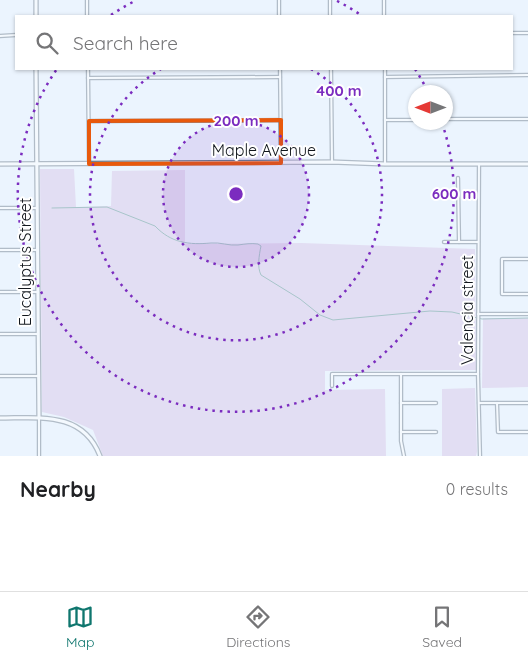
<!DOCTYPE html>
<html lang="en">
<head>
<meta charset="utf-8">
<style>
	body { margin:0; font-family:Quicksand,sans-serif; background:#f2f2f2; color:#202124 }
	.compass { position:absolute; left:408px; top:85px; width:45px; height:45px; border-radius:50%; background:#fff; box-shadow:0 1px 4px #0004; rotate:270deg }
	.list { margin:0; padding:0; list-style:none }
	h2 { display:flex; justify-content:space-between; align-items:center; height:65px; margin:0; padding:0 20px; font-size:21px }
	h2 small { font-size:16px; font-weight:400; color:#757577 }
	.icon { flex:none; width:28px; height:28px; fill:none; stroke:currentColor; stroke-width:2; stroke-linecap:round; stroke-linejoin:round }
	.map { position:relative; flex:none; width:528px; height:456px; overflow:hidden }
	.search { position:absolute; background:#fff; box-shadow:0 1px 4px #0004; left:15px; right:15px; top:15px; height:55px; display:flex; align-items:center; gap:12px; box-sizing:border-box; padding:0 18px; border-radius:0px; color:#757577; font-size:19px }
	.sheet { height:135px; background:#fff }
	nav { display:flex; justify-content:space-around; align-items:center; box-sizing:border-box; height:70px; border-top:1px solid #e0e0e0; background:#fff; font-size:14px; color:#757577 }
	nav a { display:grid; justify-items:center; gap:2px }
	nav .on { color:#0f766e }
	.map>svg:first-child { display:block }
	.green { fill:#d8c3e6 }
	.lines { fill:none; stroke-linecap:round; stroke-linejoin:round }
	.stream { stroke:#568c8c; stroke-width:1 }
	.street-casing { stroke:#6c7988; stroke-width:4.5 }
	.secondary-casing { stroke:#6c7988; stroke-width:5.5 }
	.street { stroke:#fff; stroke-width:2 }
	.secondary { stroke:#fff; stroke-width:3 }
	.marked { fill:none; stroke:#e8590c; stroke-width:4; stroke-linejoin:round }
	.ring { fill:none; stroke:#7b2cbf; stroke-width:2.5; stroke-dasharray:2.5 5 }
	.labels { text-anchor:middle; stroke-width:4; stroke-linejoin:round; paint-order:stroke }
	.street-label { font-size:16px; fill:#11161c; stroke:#fff }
	.centre { fill:#7b2cbf; stroke:#fff; stroke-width:2.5 }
	.ring-label { font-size:15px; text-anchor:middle; font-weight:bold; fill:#7b2cbf; stroke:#fff; stroke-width:4; stroke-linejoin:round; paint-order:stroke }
</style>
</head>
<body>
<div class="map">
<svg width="528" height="456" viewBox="0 0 528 456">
	<rect width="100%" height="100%" fill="#ebf4fe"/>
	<!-- green -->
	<g class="green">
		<polygon points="40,169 74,169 76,207 111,206 112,171 185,170 185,244 301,243 475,249 476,370 325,371 325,390 385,389 386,456 103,456 93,430 64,417 42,412"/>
		<polygon points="483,318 528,318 528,387 482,388"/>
		<polygon points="475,388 477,452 476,456 442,456 442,389"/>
	</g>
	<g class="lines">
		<!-- stream -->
		<path class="stream" d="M52 208 107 207 155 226C171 243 189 245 211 243 220 242 229 246 238 245 245 244 251 243 258 244L261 246C259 256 257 267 261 275L300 299 320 315 333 320 430 311 452 312 482 319 528 318"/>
		<!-- street casing -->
		<g class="street-casing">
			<g id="street">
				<polyline points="87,0 87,16"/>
				<polyline points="279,0 279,16"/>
				<polyline points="330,0 330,16"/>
				<polyline points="384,0 384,16"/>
				<polyline points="512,33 528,33"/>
				<polyline points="0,36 16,35"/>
				<polyline points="88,69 89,164"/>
				<polyline points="280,69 281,161"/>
				<polyline points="331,69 332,162"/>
				<polyline points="385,69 385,164"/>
				<polyline points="385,77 528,75"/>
				<polyline points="88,78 280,77"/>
				<polyline points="446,119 528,119"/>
				<polyline points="385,120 416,120"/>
				<polyline points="89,121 281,120"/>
				<polyline points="479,164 478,374 480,456"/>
				<polyline points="458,178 459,242"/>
				<polyline points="0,208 37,208"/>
				<polyline points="444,242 478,242"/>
				<polyline points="0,250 37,250"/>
				<polyline points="528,259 502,259 502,294 528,294"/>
				<polyline points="0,292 38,292"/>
				<polyline points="478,314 528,314"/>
				<polyline points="0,334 38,334"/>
				<polyline points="401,374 401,441 404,456"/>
				<polyline points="0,376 38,376"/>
				<polyline points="332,386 332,374 478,374"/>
				<polyline points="401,403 436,403"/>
				<polyline points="479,403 528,403"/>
				<polyline points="497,403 498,432 528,432"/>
				<polyline points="39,418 39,456"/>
				<polyline points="401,432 436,432"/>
			</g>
		</g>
		<!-- secondary casing -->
		<g class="secondary-casing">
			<g id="secondary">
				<polyline points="36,0 36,16"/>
				<polyline points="36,69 39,418"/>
				<polyline points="0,164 332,162 385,164 528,164"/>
				<path d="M0 418C39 418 83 411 100 456"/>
			</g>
		</g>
		<!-- street -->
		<use href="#street" class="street"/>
		<!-- secondary -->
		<use href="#secondary" class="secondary"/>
	</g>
	<!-- marked area -->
	<path d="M0 0H528V456H0ZM281 120V163L89 164V121Z" fill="#ebf4fe" fill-opacity=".55" fill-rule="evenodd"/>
	<path class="marked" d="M281 120V163L89 164V121Z"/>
	<!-- distance rings -->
	<circle cx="236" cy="194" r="73" fill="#7b2cbf" fill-opacity=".12"/>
	<g class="ring">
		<circle cx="236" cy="194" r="73"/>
		<path d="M311 69A146 146 0 1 1 161 69"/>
		<path d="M111 15A218 218 0 0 1 135 1M337 1A218 218 0 0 1 361 15M415 69A218 218 0 0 1 428 92M442 123A218 218 0 1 1 57 69"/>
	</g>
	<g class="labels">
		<!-- street labels -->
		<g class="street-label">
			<text x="264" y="156">Maple Avenue</text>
			<text transform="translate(25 262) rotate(-90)" y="6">Eucalyptus Street</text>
			<text transform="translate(467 310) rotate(-90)" y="6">Valencia street</text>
		</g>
	</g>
	<circle cx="236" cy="194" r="8" class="centre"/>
	<g class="ring-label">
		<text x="339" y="96">400 m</text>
		<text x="236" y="126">200 m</text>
		<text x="454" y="199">600 m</text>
	</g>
</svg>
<svg class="compass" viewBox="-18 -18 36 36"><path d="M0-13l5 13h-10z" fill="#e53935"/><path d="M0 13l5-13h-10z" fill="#757577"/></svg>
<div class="search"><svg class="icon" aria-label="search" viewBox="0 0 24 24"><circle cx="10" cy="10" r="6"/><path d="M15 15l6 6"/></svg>Search here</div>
</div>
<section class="sheet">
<h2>Nearby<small>0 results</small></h2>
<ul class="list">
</ul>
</section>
<nav>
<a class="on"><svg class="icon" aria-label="map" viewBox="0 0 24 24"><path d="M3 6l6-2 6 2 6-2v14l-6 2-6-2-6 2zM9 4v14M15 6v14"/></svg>Map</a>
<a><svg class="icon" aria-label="directions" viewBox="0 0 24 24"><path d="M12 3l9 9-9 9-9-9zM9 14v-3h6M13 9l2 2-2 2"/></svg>Directions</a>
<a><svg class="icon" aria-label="saved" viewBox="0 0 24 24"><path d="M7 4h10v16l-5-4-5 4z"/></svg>Saved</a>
</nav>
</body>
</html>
